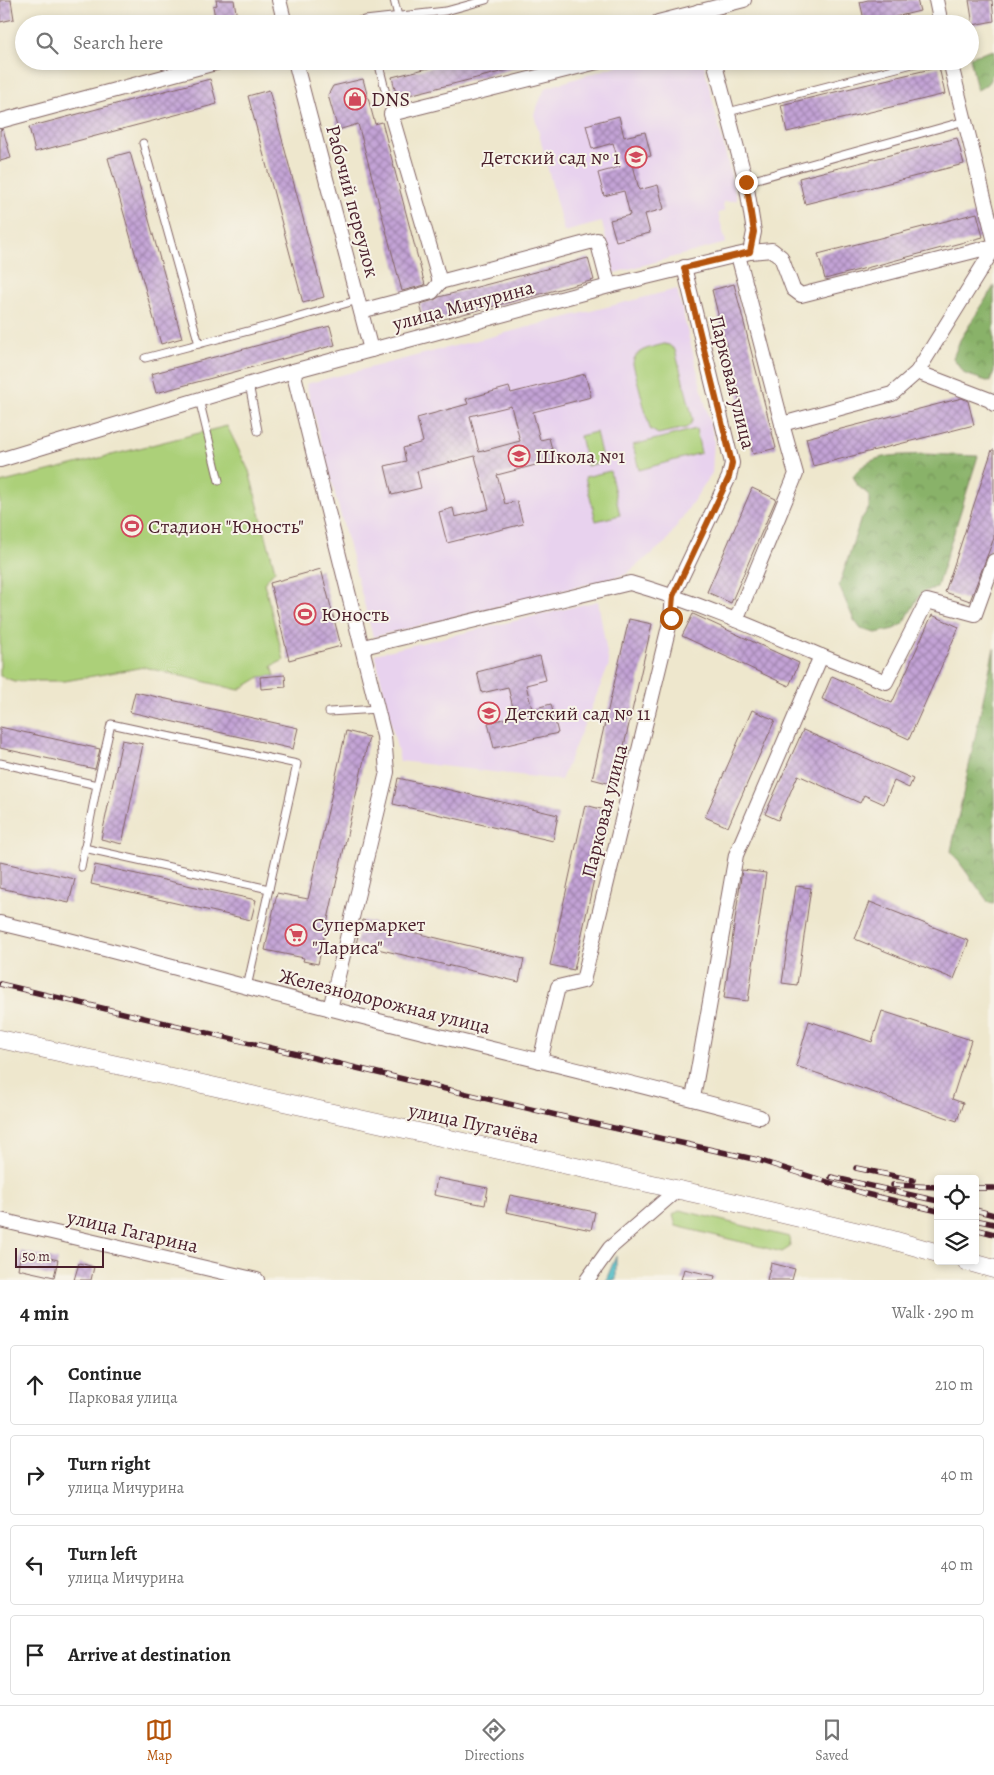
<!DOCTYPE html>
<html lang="en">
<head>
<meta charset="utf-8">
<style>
	body { margin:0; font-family:Alegreya,serif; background:#f6f6f6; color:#222 }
	.controls { position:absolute; right:15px; bottom:15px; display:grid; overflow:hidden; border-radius:5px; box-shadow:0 2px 8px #0003 }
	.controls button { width:45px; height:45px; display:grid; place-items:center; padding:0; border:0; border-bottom:1px solid #e0e0e0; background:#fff; color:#222; font:25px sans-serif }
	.scale { position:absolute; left:15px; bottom:12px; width:89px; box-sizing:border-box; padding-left:5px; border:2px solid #4a1f2b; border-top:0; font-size:14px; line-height:18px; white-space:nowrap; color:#4a1f2b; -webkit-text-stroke:4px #f7f3e8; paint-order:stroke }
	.stop { position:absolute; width:15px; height:15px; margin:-11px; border:4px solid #b45309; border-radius:50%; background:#fff }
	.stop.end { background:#b45309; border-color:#fff; box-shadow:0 1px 5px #0008 }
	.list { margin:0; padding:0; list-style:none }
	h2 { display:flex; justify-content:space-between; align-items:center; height:65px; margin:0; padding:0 20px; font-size:21px }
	h2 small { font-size:16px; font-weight:400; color:#767676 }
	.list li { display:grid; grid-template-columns:32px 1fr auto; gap:15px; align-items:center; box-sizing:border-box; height:80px; margin:0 10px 10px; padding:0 10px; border:1px solid #e0e0e0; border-radius:5px }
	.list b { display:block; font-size:19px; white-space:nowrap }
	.list p { margin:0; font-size:16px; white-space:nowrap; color:#767676 }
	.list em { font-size:16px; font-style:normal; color:#767676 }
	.icon { flex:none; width:28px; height:28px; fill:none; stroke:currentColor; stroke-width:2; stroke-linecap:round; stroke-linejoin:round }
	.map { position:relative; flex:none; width:994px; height:1280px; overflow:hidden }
	.search { position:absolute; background:#fff; box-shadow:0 2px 8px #0003; left:15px; right:15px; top:15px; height:55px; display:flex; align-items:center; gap:12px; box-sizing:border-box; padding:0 18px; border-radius:28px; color:#767676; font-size:19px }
	.sheet { height:425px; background:#fff }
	nav { display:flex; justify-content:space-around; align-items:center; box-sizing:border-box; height:70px; border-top:1px solid #e0e0e0; background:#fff; font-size:14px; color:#767676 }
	nav a { display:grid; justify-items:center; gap:2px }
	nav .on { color:#b45309 }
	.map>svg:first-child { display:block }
	.built { fill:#e8d2ee }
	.green { fill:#acd079; stroke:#7b7852 }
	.forest { fill:url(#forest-crowns); stroke:#6a684a }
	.water { fill:#4dbbc5; stroke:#4c6d78 }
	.building { fill:url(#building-cross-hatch); fill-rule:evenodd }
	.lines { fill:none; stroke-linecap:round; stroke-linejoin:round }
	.service-casing { stroke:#836564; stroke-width:9 }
	.minor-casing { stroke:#836564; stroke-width:16 }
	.tertiary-casing { stroke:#836564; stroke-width:19 }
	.service { stroke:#fff; stroke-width:7 }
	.minor { stroke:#fff; stroke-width:14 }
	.tertiary { stroke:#fff; stroke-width:18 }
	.rail-casing { stroke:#4a1f2b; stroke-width:5.5 }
	.rail { stroke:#f7f3e8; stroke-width:4; stroke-dasharray:11; stroke-linecap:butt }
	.route { stroke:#b45309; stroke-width:6 }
	.labels { text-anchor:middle; stroke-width:4; stroke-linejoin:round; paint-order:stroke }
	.poi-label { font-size:20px; fill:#4a1f2b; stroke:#f7f3e8; text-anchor:start }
	.street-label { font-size:20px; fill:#4a1f2b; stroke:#f7f3e8 }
</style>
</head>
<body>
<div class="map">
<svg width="994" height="1280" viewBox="0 0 994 1280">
	<defs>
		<pattern id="forest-crowns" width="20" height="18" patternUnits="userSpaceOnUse" patternTransform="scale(1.25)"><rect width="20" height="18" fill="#89b269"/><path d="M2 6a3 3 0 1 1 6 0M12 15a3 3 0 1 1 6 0" fill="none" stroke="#729057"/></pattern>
		<pattern id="building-cross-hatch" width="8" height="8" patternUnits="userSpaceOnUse" patternTransform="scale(1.25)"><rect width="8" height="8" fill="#c3a3d6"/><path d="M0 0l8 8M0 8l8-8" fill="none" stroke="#a084ae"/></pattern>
	</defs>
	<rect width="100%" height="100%" fill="#f7f3e8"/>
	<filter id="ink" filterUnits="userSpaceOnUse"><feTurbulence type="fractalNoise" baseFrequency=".02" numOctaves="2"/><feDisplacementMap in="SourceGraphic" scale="10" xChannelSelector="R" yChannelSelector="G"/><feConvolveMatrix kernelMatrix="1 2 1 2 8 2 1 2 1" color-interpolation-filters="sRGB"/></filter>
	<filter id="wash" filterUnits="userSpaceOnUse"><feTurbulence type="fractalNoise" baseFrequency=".0096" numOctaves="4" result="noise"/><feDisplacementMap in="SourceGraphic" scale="20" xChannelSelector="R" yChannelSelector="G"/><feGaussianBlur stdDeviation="1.12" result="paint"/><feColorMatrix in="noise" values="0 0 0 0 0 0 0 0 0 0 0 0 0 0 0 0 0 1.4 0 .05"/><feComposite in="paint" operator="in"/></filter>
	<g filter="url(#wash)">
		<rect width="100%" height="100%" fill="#eee7cd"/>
		<!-- built -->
		<g class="built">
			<polygon points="633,61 703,61 737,200 723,202 724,211 718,213 726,243 614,273 602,222 564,232 534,114 545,88"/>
			<polygon points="677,289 714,439 712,473 666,542 625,575 373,637 306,384"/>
			<polygon points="598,601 609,665 561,780 400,761 375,654"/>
		</g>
		<!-- green -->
		<g class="green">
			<path d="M664 344 669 345 675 350 693 419 690 425 686 428 658 434 650 429 633 364C634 349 651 348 664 344Z"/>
			<polygon points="227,426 249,471 275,570 264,583 284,660 272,666 275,676 260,677 239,690 144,667 65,681 14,681 0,676 0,483"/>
			<polygon points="696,429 701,453 639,470 633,445"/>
			<polygon points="596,432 603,462 587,466 580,436"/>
			<polygon points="610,471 620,515 596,521 585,477"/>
			<polygon points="680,1210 789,1237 790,1247 782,1252 676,1226 673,1215"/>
		</g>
		<!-- forest -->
		<g class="forest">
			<path d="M994 50C994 72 994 83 977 90L970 57Z"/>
			<polygon points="994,286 994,371 990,382 965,374 953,358 960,340"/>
			<path d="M924 454 978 456 937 587 921 593 903 624 894 629 876 633 861 629 854 620 839 586 860 521 869 508V495L858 486 853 476C871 452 897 456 924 454Z"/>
			<polygon points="994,648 994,904 989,903 951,851"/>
		</g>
		<!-- water -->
		<polygon class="water" points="616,1256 616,1280 606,1280"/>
		<g id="blocks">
			<!-- building -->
			<g class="building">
				<polygon points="0,0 11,0 14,19 0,22"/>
				<polygon points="216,0 234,0 238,24 216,24 213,6 217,5"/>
				<polygon points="868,0 917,0 920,11 895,17 896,24 865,24 860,2"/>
				<polygon points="969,0 992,0 994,21 973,25"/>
				<polygon points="457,61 528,61 528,65 397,98 392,77"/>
				<polygon points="939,67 945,94 787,132 781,105"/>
				<polygon points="210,79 217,104 35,152 29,127"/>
				<polygon points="363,79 375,124 382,122 425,285 402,291 358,124 338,130 328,95 333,86"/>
				<polygon points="269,90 324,297 303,303 248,96"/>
				<polygon points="619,116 624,137 645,132 651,156 632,160 639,190 658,185 664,209 645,214 650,233 616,241 610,220 630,215 624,191 604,196 598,173 620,167 613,143 592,149 586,125"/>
				<polygon points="3,129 11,158 0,161 0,130"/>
				<polygon points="957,138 964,164 805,204 799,178"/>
				<polygon points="130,152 182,338 161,344 108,158"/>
				<polygon points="977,213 983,237 825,279 818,254"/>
				<polygon points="588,258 594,280 425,324 420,304 434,300 439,297"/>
				<polygon points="734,284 776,448 753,454 712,290"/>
				<polygon points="330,326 335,345 156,393 151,374"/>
				<path d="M585 374 591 397 533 412 540 440 549 438 555 460 497 475 505 504 517 501 523 524 447 543 439 512 453 508 455 517 489 509 475 456 417 471 421 488 392 495 385 466 406 461 403 448 423 442 417 418 468 404 466 399 509 387 511 393ZM511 406 520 441 479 452 470 416Z"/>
				<polygon points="962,398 968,401 974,425 813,466 806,438"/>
				<polygon points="992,450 994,450 994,538 970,601 945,592"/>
				<polygon points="752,488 776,499 731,603 707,592"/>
				<polygon points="321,569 341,646 289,660 270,583"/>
				<polygon points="693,614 799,663 789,686 682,636"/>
				<polygon points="932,615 959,627 909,739 822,699 832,676 892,703"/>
				<polygon points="629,619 652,624 615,785 592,779"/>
				<polygon points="540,656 546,680 526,685 532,709 551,704 558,733 494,748 488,723 515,716 508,687 482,693 477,672"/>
				<polygon points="285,675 286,687 261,689 260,677"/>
				<polygon points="135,692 298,728 293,749 130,712"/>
				<polygon points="752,710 775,720 728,827 705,817"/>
				<polygon points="0,727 100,749 95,769 0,748"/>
				<polygon points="803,730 913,779 909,788 894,781 884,804 864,795 860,803 798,775 778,820 765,814"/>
				<polygon points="346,731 369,737 318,964 303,961 304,958 265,950 277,893 308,899"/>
				<polygon points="122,740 143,744 122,844 101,839"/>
				<polygon points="398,778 558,815 553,841 393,804"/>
				<polygon points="585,805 609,811 574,970 550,965"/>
				<polygon points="0,862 75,879 69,903 0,888"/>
				<polygon points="95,865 256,900 251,920 91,884"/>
				<polygon points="742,870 766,873 748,1001 724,998"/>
				<polygon points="796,886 811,888 797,985 782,983"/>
				<polygon points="870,902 969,941 954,979 855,939"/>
				<polygon points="362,920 524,959 519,982 356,944"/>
				<polygon points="882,1011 971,1040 952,1099 963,1103 957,1121 796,1066 809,1021 872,1042"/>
				<polygon points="437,1178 488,1188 485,1205 434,1195"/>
				<polygon points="510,1195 595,1212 591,1230 506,1212"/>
				<polygon points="21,1251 58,1260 54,1277 18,1269"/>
				<polygon points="79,1263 94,1267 91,1280 74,1280"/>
				<polygon points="771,1263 795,1269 792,1280 767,1280"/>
				<polygon points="684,1269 715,1276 714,1280 681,1280"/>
			</g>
		</g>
	</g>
	<g filter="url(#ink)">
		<use href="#blocks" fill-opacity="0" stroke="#836564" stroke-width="1"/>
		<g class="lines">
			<!-- service casing -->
			<g class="service-casing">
				<g id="service">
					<polyline points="394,0 398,16"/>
					<polyline points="365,20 446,11 486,0"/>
					<polyline points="345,24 365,20 366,23"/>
					<polyline points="378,61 391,114"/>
					<polyline points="728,112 924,61"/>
					<polyline points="143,143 199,344"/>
					<polyline points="746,182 965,121"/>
					<polyline points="145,358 275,324 358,300"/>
					<polyline points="249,384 258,431"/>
					<polyline points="199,399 219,481"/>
					<polyline points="329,712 378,709"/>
					<polyline points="0,763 97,785 81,867"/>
					<polyline points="97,785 111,724 297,764 247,987"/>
					<polyline points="84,848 269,889"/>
				</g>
			</g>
			<!-- minor casing -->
			<g class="minor-casing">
				<g id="minor">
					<polyline points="279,0 285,24"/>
					<polyline points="936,0 941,24"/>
					<polyline points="699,11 703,24"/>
					<polyline points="657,24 658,22 744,0"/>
					<polyline points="295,61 371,350"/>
					<polyline points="601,61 391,114 440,282 597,240 609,286"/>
					<polyline points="714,61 746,182 754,232 750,252"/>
					<polyline points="950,61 994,238"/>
					<polyline points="0,121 223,61"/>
					<polyline points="738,255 782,424 892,394 917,372 994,248"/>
					<polyline points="361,311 432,292 440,282"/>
					<polyline points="293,371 384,736 387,772 330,1009"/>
					<polyline points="917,372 990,400 994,404"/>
					<polyline points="0,460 293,371 609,286 750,252 772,250 781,257 793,289 801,295 994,246"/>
					<polyline points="736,620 796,474 782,424"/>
					<path d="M363 647 630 583C696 602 758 629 821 656"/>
					<path d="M0 923C111 949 221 981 332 1009 474 1046 618 1078 760 1117"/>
					<polyline points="540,1061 558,987 583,981 671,618 673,595 729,477 732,463 684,267"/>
					<polyline points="693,1098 736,855 821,656 886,682 927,601 975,614 994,561"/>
					<polyline points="0,1220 257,1280"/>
					<polyline points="587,1280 610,1248 677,1190"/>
				</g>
			</g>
			<!-- tertiary casing -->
			<g class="tertiary-casing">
				<g id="tertiary">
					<polyline points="0,1039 702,1195 889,1239 938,1253"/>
					<polyline points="966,1261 994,1269"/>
				</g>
			</g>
			<!-- service -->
			<use href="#service" class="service"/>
			<!-- minor -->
			<use href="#minor" class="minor"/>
			<!-- tertiary -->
			<use href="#tertiary" class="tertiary"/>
			<!-- rail casing -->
			<g class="rail-casing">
				<g id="rail">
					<polyline points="0,984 573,1119 758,1160 866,1194 938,1211"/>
					<polyline points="856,1168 913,1180"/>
					<polyline points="831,1177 938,1201"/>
					<polyline points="893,1185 938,1187"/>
					<polyline points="975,1188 994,1188"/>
					<polyline points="975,1210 994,1215"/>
					<polyline points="975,1220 994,1224"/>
					<polyline points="975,1229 994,1234"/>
				</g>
			</g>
			<!-- rail -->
			<use href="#rail" class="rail"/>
		</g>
	</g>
	<g class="lines" filter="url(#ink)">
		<!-- route -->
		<polyline class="route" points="671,618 673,596 729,477 732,463 684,268 750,252 754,232 746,182"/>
	</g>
	<!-- icons -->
	<defs>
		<g id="shop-ring" transform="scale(1.125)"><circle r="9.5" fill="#f7f3e8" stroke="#d1495b" stroke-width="1.5"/><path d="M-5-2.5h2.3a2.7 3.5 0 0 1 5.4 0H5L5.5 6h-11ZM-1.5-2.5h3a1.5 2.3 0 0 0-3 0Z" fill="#d1495b"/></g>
		<g id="school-ring" transform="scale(1.125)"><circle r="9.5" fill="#f7f3e8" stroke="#d1495b" stroke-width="1.5"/><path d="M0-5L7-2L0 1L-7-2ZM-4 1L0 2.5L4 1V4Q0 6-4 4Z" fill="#d1495b"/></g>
		<g id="stadium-ring" transform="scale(1.125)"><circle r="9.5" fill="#f7f3e8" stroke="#d1495b" stroke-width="1.5"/><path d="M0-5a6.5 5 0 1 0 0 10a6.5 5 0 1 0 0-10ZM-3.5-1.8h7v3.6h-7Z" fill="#d1495b"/></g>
		<g id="supermarket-ring" transform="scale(1.125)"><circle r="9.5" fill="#f7f3e8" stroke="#d1495b" stroke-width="1.5"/><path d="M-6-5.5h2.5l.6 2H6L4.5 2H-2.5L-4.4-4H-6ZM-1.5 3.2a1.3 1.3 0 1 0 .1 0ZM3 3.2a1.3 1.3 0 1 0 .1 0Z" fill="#d1495b"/></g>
	</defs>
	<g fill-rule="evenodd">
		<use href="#shop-ring" x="355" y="99"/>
		<use href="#school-ring" x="636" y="157"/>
		<use href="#school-ring" x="519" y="456"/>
		<use href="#stadium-ring" x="132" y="526"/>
		<use href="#stadium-ring" x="305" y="614"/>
		<use href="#school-ring" x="489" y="713"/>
		<use href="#supermarket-ring" x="296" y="935"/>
	</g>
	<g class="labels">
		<!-- poi labels -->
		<g class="poi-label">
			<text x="371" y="106">DNS</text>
			<text x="620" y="164" text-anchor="end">Детский сад № 1</text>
			<text x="535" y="463">Школа №1</text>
			<text x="148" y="533">Стадион "Юность"</text>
			<text x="321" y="621">Юность</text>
			<text x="505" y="720">Детский сад № 11</text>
			<text x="312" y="931">Супермаркет<tspan x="312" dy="23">"Лариса"</tspan></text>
		</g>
		<!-- street labels -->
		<g class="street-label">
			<text transform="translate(353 201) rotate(75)" y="7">Рабочий переулок</text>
			<text transform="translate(463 305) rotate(-15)" y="7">улица Мичурина</text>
			<text transform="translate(733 382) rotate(76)" y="7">Парковая улица</text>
			<text transform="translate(604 811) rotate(-76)" y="7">Парковая улица</text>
			<text transform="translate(385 1001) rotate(14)" y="7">Железнодорожная улица</text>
			<text transform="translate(474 1123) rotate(12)" y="7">улица Пугачёва</text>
			<text transform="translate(133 1231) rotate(13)" y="7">улица Гагарина</text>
		</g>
	</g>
</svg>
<div class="controls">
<button><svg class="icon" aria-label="locate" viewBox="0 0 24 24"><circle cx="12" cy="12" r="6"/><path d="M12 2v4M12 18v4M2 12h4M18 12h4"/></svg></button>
<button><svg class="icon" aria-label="layers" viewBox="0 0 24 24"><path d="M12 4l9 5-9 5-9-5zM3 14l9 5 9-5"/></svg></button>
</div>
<div class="scale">50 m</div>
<div class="stop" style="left:671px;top:618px"></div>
<div class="stop end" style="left:746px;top:182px"></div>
<div class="search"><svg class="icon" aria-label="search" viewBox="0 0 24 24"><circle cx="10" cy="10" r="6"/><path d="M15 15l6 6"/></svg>Search here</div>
</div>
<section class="sheet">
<h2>4 min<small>Walk · 290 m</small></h2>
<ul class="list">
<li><svg class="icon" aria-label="ahead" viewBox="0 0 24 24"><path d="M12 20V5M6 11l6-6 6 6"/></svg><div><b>Continue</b><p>Парковая улица</p></div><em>210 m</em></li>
<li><svg class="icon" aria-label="right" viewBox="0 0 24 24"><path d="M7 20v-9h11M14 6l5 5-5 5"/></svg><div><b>Turn right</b><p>улица Мичурина</p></div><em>40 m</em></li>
<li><svg class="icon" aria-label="left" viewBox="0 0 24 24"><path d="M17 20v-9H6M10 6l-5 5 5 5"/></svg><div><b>Turn left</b><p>улица Мичурина</p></div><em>40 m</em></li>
<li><svg class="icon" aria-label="arrive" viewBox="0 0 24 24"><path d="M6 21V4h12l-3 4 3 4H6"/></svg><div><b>Arrive at destination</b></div></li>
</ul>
</section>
<nav>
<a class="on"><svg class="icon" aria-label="map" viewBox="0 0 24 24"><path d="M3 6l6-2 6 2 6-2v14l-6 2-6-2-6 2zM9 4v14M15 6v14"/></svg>Map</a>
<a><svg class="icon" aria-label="directions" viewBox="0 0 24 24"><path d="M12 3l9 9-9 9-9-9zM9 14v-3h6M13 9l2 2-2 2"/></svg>Directions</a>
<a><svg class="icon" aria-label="saved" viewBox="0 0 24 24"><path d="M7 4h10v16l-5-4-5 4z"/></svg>Saved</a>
</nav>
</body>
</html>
